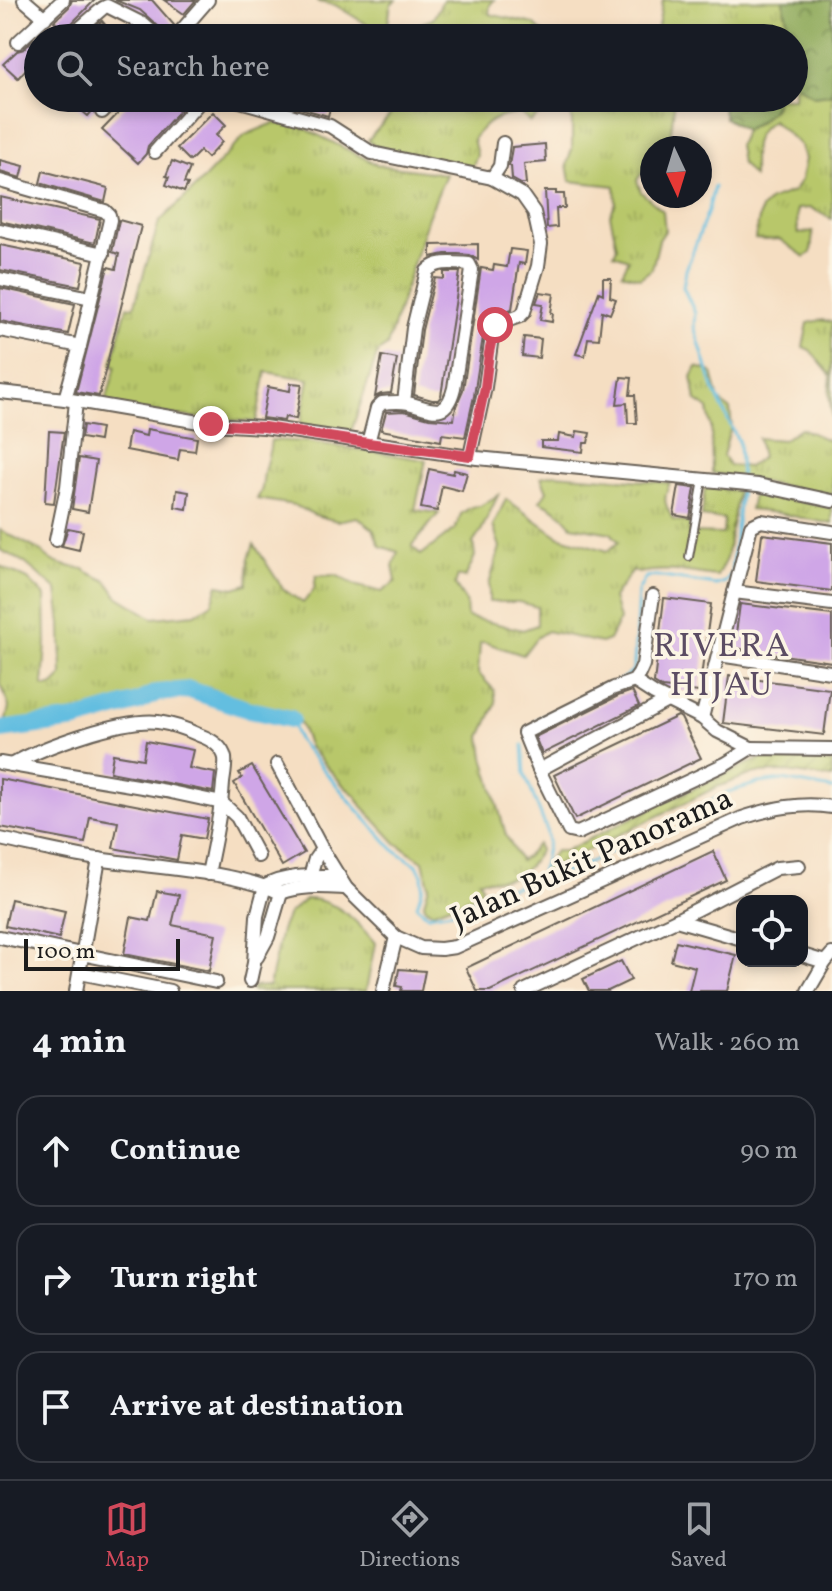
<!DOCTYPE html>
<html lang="en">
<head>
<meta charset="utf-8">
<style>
	body { margin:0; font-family:Vollkorn,serif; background:#242831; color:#f1f3f6 }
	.controls { position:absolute; right:24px; bottom:24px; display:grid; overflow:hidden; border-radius:16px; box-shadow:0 4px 12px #0003 }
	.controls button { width:72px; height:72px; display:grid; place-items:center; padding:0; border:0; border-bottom:2px solid #363941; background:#171b24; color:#f1f3f6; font:40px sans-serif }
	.compass { position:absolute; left:640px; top:136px; width:72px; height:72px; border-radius:50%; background:#171b24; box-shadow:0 4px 12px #0003; rotate:176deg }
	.scale { position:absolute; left:24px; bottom:20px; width:156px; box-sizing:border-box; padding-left:8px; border:4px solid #1c1c1c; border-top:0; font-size:22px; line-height:28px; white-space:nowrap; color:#1c1c1c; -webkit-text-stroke:6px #fcf5e5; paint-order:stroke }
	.stop { position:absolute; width:24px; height:24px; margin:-18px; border:6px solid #d1495b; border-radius:50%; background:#fff }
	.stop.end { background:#d1495b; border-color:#fff; box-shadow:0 2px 8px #0008 }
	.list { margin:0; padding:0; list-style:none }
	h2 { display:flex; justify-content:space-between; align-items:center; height:104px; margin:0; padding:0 32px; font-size:34px }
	h2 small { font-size:26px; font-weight:400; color:#9ea1a6 }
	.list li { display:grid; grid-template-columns:52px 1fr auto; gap:24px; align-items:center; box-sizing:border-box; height:112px; margin:0 16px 16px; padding:0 16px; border:2px solid #363941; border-radius:24px }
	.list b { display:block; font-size:30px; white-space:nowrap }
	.list em { font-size:26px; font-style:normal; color:#9ea1a6 }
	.icon { flex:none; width:44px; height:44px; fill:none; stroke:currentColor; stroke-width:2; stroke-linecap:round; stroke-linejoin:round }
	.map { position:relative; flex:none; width:832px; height:991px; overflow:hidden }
	.search { position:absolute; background:#171b24; box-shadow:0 4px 12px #0003; left:24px; right:24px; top:24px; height:88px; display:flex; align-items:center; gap:20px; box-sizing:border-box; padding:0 28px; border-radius:44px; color:#9ea1a6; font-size:30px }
	.sheet { height:488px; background:#171b24 }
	nav { display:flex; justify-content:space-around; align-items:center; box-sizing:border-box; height:112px; border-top:2px solid #363941; background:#171b24; font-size:22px; color:#9ea1a6 }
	nav a { display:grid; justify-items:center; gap:4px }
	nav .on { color:#d1495b }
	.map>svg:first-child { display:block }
	.grass { fill:url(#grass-tufts); stroke:#6a7243; stroke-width:2 }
	.forest { fill:url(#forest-crowns); stroke:#57643d; stroke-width:2 }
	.garden { fill:url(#garden-furrows); stroke:#6a7243; stroke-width:2 }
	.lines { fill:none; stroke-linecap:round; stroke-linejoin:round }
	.stream { stroke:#63bee0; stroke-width:3 }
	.river { stroke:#63bee0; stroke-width:18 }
	.building { fill:#cfa6e7 }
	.lane-casing { stroke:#686056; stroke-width:10 }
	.street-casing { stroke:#686056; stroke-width:16 }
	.lane { stroke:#fff; stroke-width:6 }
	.street { stroke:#fff; stroke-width:12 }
	.route { stroke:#d1495b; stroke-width:10 }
	.labels { text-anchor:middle; stroke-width:7; stroke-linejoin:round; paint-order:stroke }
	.street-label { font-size:32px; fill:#1c1c1c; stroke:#fcf5e5 }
	.neighbourhood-label { font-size:34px; letter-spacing:2px; fill:#5b4c63; stroke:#fcf5e5 }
</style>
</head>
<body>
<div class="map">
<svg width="832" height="991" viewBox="0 0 832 991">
	<defs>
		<pattern id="grass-tufts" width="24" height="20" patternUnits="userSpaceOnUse" patternTransform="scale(2)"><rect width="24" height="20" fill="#b8c76a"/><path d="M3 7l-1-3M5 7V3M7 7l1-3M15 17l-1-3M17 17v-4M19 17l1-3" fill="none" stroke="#9eaa5b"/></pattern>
		<pattern id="forest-crowns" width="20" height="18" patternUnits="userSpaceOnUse" patternTransform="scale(2)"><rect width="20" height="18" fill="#92ac5e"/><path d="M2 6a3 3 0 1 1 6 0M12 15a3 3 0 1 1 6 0" fill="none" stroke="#768b4d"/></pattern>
		<pattern id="garden-furrows" width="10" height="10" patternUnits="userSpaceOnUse" patternTransform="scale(2)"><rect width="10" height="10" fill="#b8c76a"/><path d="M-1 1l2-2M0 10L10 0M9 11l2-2" fill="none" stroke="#9eaa5b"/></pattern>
	</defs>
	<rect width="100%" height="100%" fill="#fcf5e5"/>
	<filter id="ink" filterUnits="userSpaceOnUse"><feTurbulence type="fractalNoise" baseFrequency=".0125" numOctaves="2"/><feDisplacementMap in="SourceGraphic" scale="16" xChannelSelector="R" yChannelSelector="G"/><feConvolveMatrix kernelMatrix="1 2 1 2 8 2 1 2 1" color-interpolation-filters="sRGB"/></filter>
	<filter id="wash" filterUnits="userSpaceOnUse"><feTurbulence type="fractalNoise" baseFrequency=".006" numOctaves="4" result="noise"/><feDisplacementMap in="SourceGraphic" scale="32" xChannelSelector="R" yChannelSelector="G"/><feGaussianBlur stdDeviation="1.8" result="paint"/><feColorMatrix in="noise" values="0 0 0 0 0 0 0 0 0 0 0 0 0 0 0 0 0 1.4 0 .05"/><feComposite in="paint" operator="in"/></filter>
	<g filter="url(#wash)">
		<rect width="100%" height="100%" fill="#f5dec2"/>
		<!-- grass -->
		<g class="grass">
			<polygon points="317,0 396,0 391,4 387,30 368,25 335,5 318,2"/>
			<polygon points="443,0 494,0 490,5 489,14 534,24 548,38 402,38 409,28 433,19"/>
			<polygon points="663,0 783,0 788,25 783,38 647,38 657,32"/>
			<path d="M794 83 814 95 830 94 832 90V219L811 208 797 209 798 234 813 231 811 253 805 257 779 239 766 240 755 239 761 209 770 200 793 192 801 180 805 159 800 145 772 120C748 137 754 150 753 177L741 163 738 145 745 130 762 120 775 106 777 98H794Z"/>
			<path d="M382 98H552L545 110 530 122 520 113C496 117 488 119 473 139L477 155 472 168 375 146 368 140 392 113Z"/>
			<polygon points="561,98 675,98 669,148 652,148 652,164 645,169 637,180 641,192 663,211 665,231 659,240 652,269 640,278 622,273 629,259 614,254 617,247 610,215 616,203 615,186 570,181 567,164 572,149 572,122 568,100"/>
			<polygon points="274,123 302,127 378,165 446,174 428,217 387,346 378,352 351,432 300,425 309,379 266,372 256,422 200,418 104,407 116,366 112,364 127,306 134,307 159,222 196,187 245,135"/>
			<polygon points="821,320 832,322 832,417 829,393 831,376 810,350 803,347 808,323"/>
			<polygon points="697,367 712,372 719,401 730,409 732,428 728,436 723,456 729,465 748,467 762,457 758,438 783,440 800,428 828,440 832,447 832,495 712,473 711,426 708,409 696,401 692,377"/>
			<path d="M271 440 309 442 426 460 415 510 439 513 412 546 421 555 455 529 461 514 471 507 480 506 498 495 481 531 473 543 475 556 465 578 458 576 455 585 466 602 467 617 523 630 537 625V607L519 602H489V585L500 547 493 526 506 499 558 536 608 551 619 542 611 533 572 526C563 514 554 507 540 501L547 491 541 477 555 474 670 483C662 500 665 504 673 520L689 523 690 533 723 534 724 519 702 517 705 486 738 491 726 559 717 576C691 573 664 567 638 573L633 570 613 598 619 620 609 640 601 643 547 631 536 638 523 655 484 642 480 643 478 673 494 690 496 703 481 737 484 757 506 835 520 861 529 854 537 844 540 850C522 881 512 879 479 880L482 886 479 894 432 912 426 909 424 903 429 886 423 861 396 843 362 806 356 796 345 787 309 747 299 721 293 714 281 710 265 711 210 688 191 685 147 692 121 703 42 719 5 724 9 707 0 682V566L28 579 45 596 46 642 43 686 47 687 53 685 62 676 61 625 57 590 24 562 0 550V530L41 551C51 565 68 566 84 569L87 572 107 581 117 596 153 618 195 614 212 603 218 585 234 588 247 584 249 558 254 544 283 589 303 603 314 589 316 576 336 575 357 586 382 592 396 581 393 566 398 552 380 546 373 529 357 517 337 521 315 515 294 505 257 499C264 487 262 485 264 473 266 460 270 455 271 440Z"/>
			<polygon points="753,493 832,508 832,524 778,513 750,510"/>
			<path d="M306 899C337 899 357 921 375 943L366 991H252L253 987 269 986 281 930 288 914Z"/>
		</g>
		<!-- forest -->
		<g class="forest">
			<polygon points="783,0 832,0 832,90 830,94 814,96 794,83 794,38 783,38 788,25"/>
			<path d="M720 98H777C773 114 758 122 745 130L725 118Z"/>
		</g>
		<!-- garden -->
		<polygon class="garden" points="766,756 832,763 832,778 787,772 755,773 717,787 545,871 542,870 555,851 565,851 668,800"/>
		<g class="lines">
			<!-- stream -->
			<g class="stream">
				<polyline points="714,187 708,211 686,270 683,287 695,313 694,326 713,388 739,443 741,479"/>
				<polyline points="619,681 632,672 634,665 638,591 646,577 656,576 716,585 725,582 731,574 741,487"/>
				<polyline points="291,719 298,740 358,810 393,849 417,865 422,875 423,886 417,906 428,915 452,911 488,893 540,881 589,863 728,792 759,783 783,780 832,789"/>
				<polyline points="536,720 554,711"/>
				<polyline points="523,745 525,775 546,828 548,842 544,863 537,882"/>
			</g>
			<!-- river -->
			<polyline class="river" points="0,730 76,720 138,702 156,693 190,690 247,709 291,719"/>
		</g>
		<g id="blocks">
			<!-- building -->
			<g class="building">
				<polygon points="72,0 95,0 64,31 54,21 69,7"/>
				<polygon points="115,0 152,0 174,25 167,34 140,10"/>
				<polygon points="164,0 196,0 184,14"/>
				<polygon points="102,21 116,38 82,38"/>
				<polygon points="34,39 38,43 38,56 18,78 3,64 17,51 24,49"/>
				<polygon points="67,98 103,98 88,116"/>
				<polygon points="133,98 188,98 189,100 148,146 146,154 138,163 102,130"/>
				<polygon points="265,98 333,98 328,116"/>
				<polygon points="213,112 226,125 216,135 222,142 207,158 200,151 190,161 177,148"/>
				<polygon points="545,144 546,162 524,164 526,184 521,184 512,179 511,166 509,166 512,147"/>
				<polygon points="0,160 24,166 21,178 0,172"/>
				<polygon points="172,161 190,168 184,183 188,184 184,192 166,185 169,177 166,176"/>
				<polygon points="43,171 108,188 105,202 40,183"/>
				<polygon points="545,191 556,191 556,194 564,194 565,208 556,208 557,227 547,228"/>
				<polygon points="0,197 100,219 95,243 0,221"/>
				<polygon points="119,220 141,226 99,396 76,392 108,267 116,269 119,254 112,252"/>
				<polygon points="478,244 478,260 470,255 458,254 445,254 431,257 431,245"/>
				<polygon points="0,245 85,262 80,286 0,270"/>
				<polygon points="510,249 527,251 525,264 519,263 512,309 503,312 487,310 474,396 465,437 442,434 441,441 381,430 386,412 404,411 429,418 454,420 456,406 463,390 481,268 493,270 494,265 507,267"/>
				<polygon points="444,272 460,272 441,396 438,400 432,400 414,395 422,330 435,278 444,279"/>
				<polygon points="603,278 611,278 610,297 616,299 610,314 602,311 599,339 588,338 585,356 576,354 599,292 603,294"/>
				<polygon points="0,288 75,304 68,334 0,321"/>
				<polygon points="540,292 554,294 551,313 553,313 552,322 540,320 543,304 536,303"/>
				<polygon points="524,337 541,339 539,358 522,356"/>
				<polygon points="382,356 397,359 391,393 381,394 375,397"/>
				<polygon points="621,377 632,378 630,395 635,395 637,423 628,423 627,403 617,404"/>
				<polygon points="291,383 302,384 296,419 285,417 284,421 262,418 268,387 290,391"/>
				<polygon points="83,425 101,428 99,441 81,438"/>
				<polygon points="147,429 197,438 195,451 180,449 178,460 126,450 129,432 146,436"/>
				<polygon points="49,431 64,432 54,503 45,502"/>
				<polygon points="577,431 590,433 588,443 584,443 583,452 541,447 541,441 558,441 559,434 576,437"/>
				<polygon points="79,458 96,461 88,512 72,509"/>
				<polygon points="429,469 453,474 454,470 467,473 462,491 442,486 437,511 421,508"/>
				<polygon points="679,486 695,488 690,518 674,515"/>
				<polygon points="177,490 189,492 187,509 175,507"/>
				<polygon points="68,528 83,531 79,550 62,546"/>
				<polygon points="762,534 832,543 832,591 756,581"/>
				<polygon points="664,598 711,604 699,692 662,688 654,683"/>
				<polygon points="740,604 832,615 832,662 734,648"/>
				<polygon points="729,676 830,689 824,735 723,723"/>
				<polygon points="632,691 639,706 542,754 535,737 618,696"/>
				<polygon points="678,716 681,718 701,758 575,819 554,775"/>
				<polygon points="146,741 193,750 189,768 215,773 213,792 110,772 113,754 143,759"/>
				<polygon points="252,766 304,853 282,866 234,783 242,778 239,773"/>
				<polygon points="0,779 208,819 204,839 182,835 177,860 113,848 118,822 90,817 85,843 0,827"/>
				<polygon points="713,851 726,880 490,991 477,991 466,968"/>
				<polygon points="157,891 179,895 172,925 216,934 209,971 124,954 131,917 150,921"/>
				<polygon points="11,899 65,911 59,938 5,926"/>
				<polygon points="676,941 736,955 727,991 689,991 695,967 671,961"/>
				<polygon points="621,961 631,980 608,991 589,991 583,979"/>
				<polygon points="399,969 425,971 421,991 401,991 402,987 396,986"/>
			</g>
		</g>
	</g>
	<g filter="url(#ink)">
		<use href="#blocks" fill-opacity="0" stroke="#686056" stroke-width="2"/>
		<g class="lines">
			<!-- lane casing -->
			<g class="lane-casing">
				<polyline id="lane" points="689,557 703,480"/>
			</g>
			<!-- street casing -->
			<g class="street-casing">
				<g id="street">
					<polyline points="24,0 45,18"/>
					<polyline points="72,35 103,8 107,6 143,24 159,38"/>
					<polyline points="175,38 208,0"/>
					<polyline points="18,42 63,0"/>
					<polyline points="229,98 330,126 372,153 492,178 522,195 534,212 541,244 538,266 524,312 520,316 495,325 493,329 485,387 470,456"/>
					<polyline points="102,112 116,98"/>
					<polyline points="155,152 203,98"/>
					<polyline points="492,178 500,166 503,143"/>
					<polyline points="0,181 105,211 109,215 110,220 80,346 65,399"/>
					<polyline points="0,230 103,254"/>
					<polyline points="0,279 91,298"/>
					<polyline points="0,330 80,346"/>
					<polyline points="0,392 65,399 211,424 264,427 477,458 758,485 832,501"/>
					<path d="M368 443 377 408 382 403C390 402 400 401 408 403 432 409 446 420 454 388L472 270 469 264C454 263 437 260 427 271L413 328 404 402"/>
					<polyline points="56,540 67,487 76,402"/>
					<polyline points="734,592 832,604"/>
					<polyline points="653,596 643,665 639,674 634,681 614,688 524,733 539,770 569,831 578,833 725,764 751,748 832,749"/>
					<polyline points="719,655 830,672"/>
					<polyline points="634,681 654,694 702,718 717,731 751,748"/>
					<polyline points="702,718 751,526 761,521 832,532"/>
					<polyline points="0,763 166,791 222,803 237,817 258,856"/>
					<path d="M277 764 322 849 346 888 396 937 421 948 441 949 455 947 742 818C772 808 801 802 832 807"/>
					<path d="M11 765C42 747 123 718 158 722 172 724 186 729 199 735 210 739 222 745 225 758 226 766 224 775 223 783 221 814 214 844 208 874"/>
					<polyline points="539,770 669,700"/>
					<path d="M0 839C34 846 69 855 104 860 158 868 232 871 281 893"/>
					<polyline points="310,876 315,859 322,849"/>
					<path d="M281 893C301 885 324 887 346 888"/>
					<polyline points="676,920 742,939"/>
					<polyline points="0,937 216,982"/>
					<polyline points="802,955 825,962"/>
					<polyline points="257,957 268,937 281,893"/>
					<polyline points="80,973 170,991"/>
					<path d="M250 981 254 963 257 916 265 886C288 874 313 876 339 876"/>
					<polyline points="76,991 99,859"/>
					<polyline points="383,991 396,937"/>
					<polyline points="524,991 676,920 777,868 799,866"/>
					<polyline points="808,991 825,962 832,954"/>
				</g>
			</g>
			<!-- lane -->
			<use href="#lane" class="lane"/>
			<!-- street -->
			<use href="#street" class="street"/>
		</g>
	</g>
	<g class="lines" filter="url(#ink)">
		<!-- route -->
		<polyline class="route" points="211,424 264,427 368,443 470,456 485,387 489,353 495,325"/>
	</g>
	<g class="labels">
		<!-- street labels -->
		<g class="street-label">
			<text transform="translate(591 857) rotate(-24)" y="11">Jalan Bukit Panorama</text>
		</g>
		<!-- neighbourhood labels -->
		<g class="neighbourhood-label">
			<text x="722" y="656">RIVERA<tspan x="722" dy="39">HIJAU</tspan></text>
		</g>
	</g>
</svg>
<div class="controls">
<button><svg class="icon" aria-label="locate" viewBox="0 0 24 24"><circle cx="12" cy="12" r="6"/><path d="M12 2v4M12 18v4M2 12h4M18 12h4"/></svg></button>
</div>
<svg class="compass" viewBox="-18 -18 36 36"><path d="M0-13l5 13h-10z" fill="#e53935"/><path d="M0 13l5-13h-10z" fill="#9ea1a6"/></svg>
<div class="scale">100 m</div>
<div class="stop" style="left:495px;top:325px"></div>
<div class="stop end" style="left:211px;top:424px"></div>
<div class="search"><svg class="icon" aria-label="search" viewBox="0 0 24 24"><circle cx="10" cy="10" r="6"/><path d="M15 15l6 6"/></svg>Search here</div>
</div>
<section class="sheet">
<h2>4 min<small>Walk · 260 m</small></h2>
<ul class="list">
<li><svg class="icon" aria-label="ahead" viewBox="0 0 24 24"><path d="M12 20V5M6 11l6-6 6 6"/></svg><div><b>Continue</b></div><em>90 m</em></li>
<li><svg class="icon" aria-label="right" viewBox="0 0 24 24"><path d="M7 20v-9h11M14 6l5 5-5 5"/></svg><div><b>Turn right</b></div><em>170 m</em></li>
<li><svg class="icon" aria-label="arrive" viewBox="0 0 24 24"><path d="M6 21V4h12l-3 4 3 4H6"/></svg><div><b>Arrive at destination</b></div></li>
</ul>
</section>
<nav>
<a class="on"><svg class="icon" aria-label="map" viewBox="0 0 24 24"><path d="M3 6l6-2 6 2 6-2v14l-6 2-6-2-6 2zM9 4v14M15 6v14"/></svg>Map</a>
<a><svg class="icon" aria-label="directions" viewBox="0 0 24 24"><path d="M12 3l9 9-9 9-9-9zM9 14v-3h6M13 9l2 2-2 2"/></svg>Directions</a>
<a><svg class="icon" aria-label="saved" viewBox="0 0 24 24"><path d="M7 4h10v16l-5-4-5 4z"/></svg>Saved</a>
</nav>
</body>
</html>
